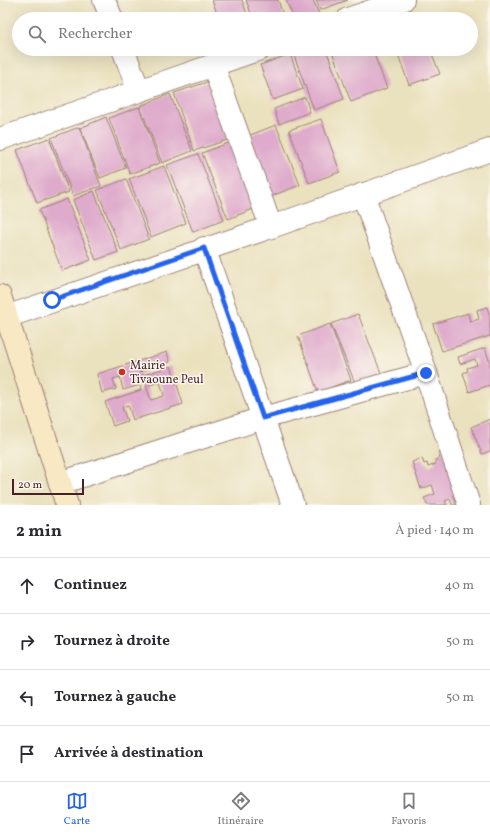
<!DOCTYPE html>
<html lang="fr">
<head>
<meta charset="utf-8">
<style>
	body { margin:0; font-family:Vollkorn,serif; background:#f2f2f3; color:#2b2b33 }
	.scale { position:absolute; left:12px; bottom:10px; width:72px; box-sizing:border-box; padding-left:4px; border:2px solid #4a1f2b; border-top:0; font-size:11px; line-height:14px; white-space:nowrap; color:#4a1f2b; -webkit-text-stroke:3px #fbf7ec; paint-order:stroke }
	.stop { position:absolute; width:12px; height:12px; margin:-9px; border:3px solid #2563eb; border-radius:50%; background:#fff }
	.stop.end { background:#2563eb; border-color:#fff; box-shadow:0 1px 4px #0008 }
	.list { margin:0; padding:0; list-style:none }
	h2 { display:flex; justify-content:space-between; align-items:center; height:52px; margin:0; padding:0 16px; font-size:17px }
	h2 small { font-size:13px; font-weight:400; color:#7c7c81 }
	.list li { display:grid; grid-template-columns:26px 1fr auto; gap:12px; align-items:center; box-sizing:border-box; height:56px; padding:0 16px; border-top:1px solid #e1e1e2 }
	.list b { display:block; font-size:15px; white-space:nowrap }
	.list em { font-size:13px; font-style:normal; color:#7c7c81 }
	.icon { flex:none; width:22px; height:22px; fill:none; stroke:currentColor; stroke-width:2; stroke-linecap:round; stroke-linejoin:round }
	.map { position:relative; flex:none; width:490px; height:505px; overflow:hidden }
	.search { position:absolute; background:#fff; box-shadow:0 4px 16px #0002; left:12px; right:12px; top:12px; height:44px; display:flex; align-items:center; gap:10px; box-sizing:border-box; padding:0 14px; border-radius:22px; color:#7c7c81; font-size:15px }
	.sheet { height:276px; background:#fff }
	nav { display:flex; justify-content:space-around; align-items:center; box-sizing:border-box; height:56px; border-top:1px solid #e1e1e2; background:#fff; font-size:11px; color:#7c7c81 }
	nav a { display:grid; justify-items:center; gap:2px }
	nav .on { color:#2563eb }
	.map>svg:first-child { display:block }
	.building { fill:#dfabcc; fill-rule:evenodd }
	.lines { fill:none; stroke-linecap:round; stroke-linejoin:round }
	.street-casing { stroke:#9a8074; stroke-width:24 }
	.secondary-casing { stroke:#9a8074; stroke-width:24 }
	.street { stroke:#fff; stroke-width:22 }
	.secondary { stroke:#f8e8c3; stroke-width:22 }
	.route { stroke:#2563eb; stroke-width:5 }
	.poi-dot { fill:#c8321e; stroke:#fbf7ec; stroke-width:1.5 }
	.labels { text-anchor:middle; stroke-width:3; stroke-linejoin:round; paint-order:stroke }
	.poi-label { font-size:12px; fill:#4a1f2b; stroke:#fbf7ec; text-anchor:start }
</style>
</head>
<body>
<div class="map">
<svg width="490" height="505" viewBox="0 0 490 505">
	<rect width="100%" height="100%" fill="#fbf7ec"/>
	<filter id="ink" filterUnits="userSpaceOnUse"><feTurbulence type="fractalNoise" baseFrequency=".025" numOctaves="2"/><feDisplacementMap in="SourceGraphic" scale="8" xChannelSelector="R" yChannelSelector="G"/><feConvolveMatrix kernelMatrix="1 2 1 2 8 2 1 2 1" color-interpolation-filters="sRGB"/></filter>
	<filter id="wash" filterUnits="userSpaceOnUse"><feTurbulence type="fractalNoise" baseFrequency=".012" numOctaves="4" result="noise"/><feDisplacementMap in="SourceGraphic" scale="16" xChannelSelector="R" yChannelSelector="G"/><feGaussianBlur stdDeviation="0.9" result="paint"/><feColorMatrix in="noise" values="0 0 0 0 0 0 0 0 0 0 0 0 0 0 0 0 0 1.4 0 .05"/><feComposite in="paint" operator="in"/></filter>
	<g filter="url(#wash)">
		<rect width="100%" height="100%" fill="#eae1be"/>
		<g id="blocks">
			<!-- building -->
			<g class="building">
				<polygon points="212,0 242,0 249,19 219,19"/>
				<polygon points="246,0 278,0 284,18 253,19"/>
				<polygon points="286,0 313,0 320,16 313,19 294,19"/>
				<polygon points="316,0 348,0 320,10"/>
				<polygon points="418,14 420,19 403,19"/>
				<polygon points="304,49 326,49 344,99 314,110 293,53"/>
				<polygon points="331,49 372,49 387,88 351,102"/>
				<polygon points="396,49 430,49 440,74 409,85"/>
				<polygon points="290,54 303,89 273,100 260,65"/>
				<polygon points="210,81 230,139 194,151 174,93"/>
				<polygon points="170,94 192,151 162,163 140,106"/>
				<polygon points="305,97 310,112 279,124 274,109"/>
				<polygon points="139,107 160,163 130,174 109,118"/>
				<polygon points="106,117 126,168 100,178 80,128"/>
				<polygon points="321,119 340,172 309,183 289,130"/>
				<polygon points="276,125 300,185 269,197 245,137"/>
				<polygon points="79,127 101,186 73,196 51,138"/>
				<polygon points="49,138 69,192 37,203 17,150"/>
				<polygon points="236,140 261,206 228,219 202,153"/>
				<polygon points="198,154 224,220 193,232 167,165"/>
				<polygon points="164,166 186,223 151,237 129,179"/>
				<polygon points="126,179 149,239 121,250 97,190"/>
				<polygon points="94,191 118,252 96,260 73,200"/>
				<polygon points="67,199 91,260 62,271 39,210"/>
				<polygon points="487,307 490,316 490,336 442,351 433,324 468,313 470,322 479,319 477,310"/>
				<polygon points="358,314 381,373 355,383 331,324"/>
				<polygon points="330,324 351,380 318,392 298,336"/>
				<polygon points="485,348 489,360 490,360 490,385 469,392 463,373 468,371 467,368 477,365 475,359 460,364 458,357"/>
				<path d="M167 352 170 362 139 372 140 376 171 366 174 375 162 378 163 382 175 378 183 404 133 420 128 405 122 407 127 421 113 426 105 402 141 390 140 385 123 390 120 377 113 379 116 389 102 393 97 374ZM160 382 164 396 151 400 146 386Z"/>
				<polygon points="490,419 490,451 482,454 471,427"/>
				<polygon points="444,451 463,505 452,505 450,499 445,501 447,505 427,505 424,498 435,494 432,485 421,489 412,462 422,458 424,464 427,463 428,467 436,464 435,460 440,458 438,453"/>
			</g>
		</g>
	</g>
	<g filter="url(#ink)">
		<use href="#blocks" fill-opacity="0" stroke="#9a8074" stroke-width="1"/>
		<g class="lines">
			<!-- street casing -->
			<g class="street-casing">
				<g id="street">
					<polyline points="104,0 112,19"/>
					<polyline points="348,19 403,0"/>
					<polyline points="123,49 139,91"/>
					<polyline points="213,65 271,227"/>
					<polyline points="0,139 260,49"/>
					<polyline points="363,194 426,373 469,505"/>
					<polyline points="204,248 293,505"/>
					<polyline points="0,319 271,227 490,150"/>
					<polyline points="60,483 263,418 426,373"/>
				</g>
			</g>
			<!-- secondary casing -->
			<g class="secondary-casing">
				<polyline id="secondary" points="0,296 67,505"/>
			</g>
			<!-- street -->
			<use href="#street" class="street"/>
			<!-- secondary -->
			<use href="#secondary" class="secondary"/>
		</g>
	</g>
	<g class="lines" filter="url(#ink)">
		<!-- route -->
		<polyline class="route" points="52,300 204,248 263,418 426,373"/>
	</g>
	<!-- markers -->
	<circle class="poi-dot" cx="122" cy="372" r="4"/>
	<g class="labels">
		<!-- poi labels -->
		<g class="poi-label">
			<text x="130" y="369">Mairie<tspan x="130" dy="14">Tivaoune Peul</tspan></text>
		</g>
	</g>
</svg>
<div class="scale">20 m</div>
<div class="stop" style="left:52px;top:300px"></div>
<div class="stop end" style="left:426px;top:373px"></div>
<div class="search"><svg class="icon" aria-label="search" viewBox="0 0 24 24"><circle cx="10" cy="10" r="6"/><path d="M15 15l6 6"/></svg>Rechercher</div>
</div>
<section class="sheet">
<h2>2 min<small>À pied · 140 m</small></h2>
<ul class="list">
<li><svg class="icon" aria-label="ahead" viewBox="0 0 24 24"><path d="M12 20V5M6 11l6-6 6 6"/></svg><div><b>Continuez</b></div><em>40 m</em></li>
<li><svg class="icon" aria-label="right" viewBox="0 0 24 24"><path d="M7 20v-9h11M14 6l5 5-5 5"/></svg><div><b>Tournez à droite</b></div><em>50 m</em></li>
<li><svg class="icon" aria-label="left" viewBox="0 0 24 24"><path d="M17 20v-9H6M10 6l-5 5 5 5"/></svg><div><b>Tournez à gauche</b></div><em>50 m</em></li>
<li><svg class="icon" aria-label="arrive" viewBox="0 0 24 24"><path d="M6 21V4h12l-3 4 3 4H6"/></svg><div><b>Arrivée à destination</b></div></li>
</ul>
</section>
<nav>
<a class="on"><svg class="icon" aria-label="map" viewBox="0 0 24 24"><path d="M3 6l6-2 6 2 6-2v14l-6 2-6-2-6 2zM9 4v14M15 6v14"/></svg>Carte</a>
<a><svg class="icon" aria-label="directions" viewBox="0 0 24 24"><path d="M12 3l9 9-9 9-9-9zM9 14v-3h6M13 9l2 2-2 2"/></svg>Itinéraire</a>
<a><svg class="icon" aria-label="saved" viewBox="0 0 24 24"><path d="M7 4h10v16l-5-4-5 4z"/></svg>Favoris</a>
</nav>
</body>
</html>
